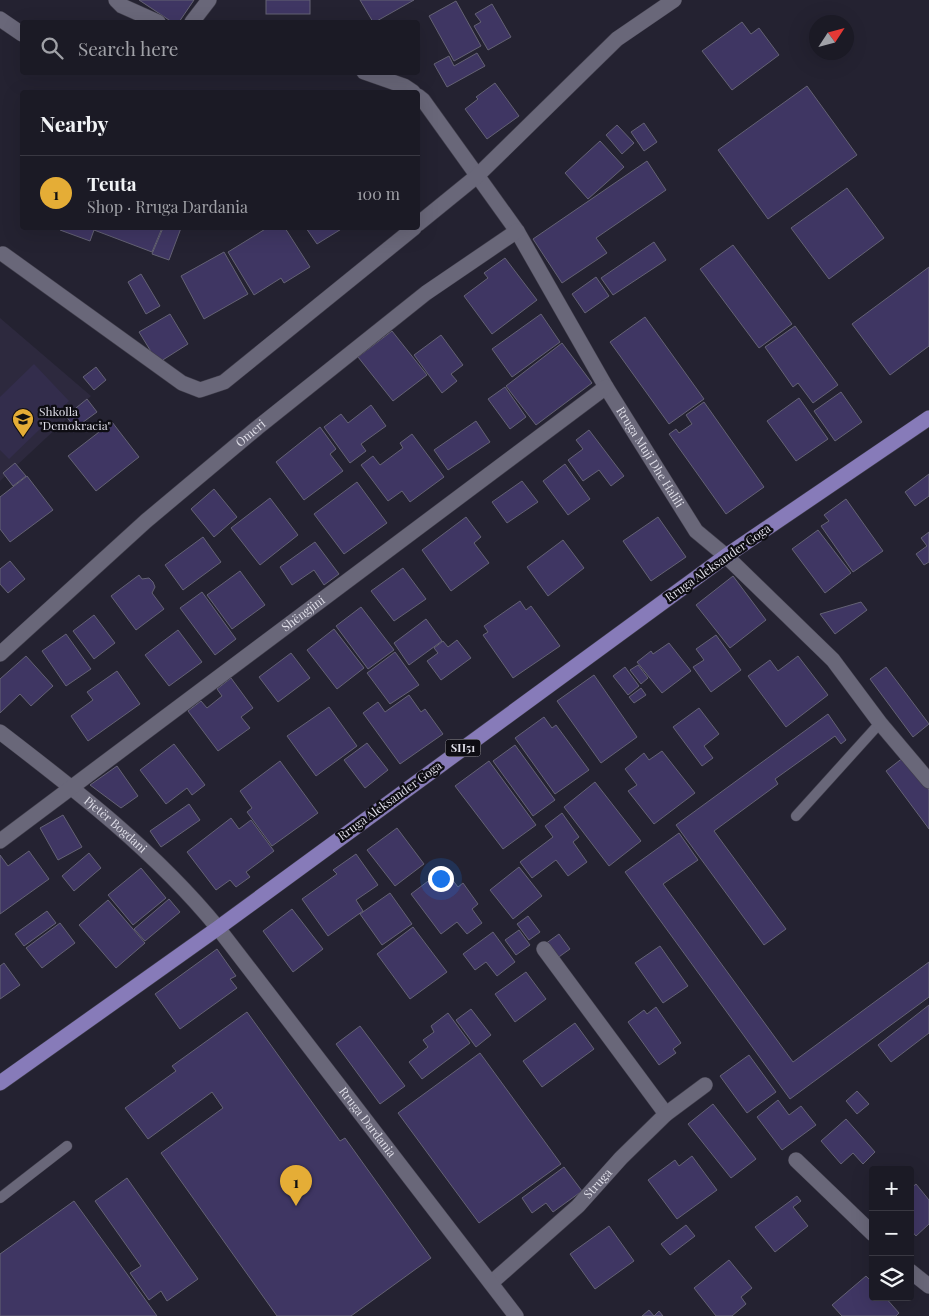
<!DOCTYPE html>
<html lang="en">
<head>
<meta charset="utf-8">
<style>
	body { margin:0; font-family:"Playfair Display",serif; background:#24232d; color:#f1f3f6 }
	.controls { position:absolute; right:15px; bottom:15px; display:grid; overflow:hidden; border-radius:5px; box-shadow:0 5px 20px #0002 }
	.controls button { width:45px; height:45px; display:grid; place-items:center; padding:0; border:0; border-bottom:1px solid #393842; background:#1b1a25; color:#f1f3f6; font:25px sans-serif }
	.compass { position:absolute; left:809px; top:15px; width:45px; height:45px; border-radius:50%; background:#1b1a25; box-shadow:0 5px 20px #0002; rotate:54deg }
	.you { position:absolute; left:440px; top:878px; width:18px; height:18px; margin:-12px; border:4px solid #fff; border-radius:50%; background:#1a73e8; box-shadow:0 0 0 8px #1a73e833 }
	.badge { display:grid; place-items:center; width:32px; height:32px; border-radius:50%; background:#e5ad36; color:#111; font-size:16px; font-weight:700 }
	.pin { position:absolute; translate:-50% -41px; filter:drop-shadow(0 1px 2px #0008) }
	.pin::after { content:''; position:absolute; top:26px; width:18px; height:15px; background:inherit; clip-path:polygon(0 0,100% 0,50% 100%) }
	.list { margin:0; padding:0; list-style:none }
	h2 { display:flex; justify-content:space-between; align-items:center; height:65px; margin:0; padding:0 20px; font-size:21px }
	h2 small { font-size:16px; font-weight:400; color:#a0a1a7 }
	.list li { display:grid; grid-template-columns:32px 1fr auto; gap:15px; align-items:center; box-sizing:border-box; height:75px; padding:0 20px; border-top:1px solid #393842 }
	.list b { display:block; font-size:19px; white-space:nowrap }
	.list p { margin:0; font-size:16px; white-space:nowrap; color:#a0a1a7 }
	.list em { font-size:16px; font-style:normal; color:#a0a1a7 }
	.icon { flex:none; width:28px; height:28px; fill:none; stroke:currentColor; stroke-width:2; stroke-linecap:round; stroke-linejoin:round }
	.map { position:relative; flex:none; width:929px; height:1316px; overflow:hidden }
	.search { position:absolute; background:#1b1a25; box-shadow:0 5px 20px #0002; left:20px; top:20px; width:400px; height:55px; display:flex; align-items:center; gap:12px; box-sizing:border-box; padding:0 18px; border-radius:5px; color:#a0a1a7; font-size:19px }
	.panel { position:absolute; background:#1b1a25; box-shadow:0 5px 20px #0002; left:20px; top:90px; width:400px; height:140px; border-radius:5px }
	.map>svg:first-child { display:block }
	.built { fill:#2d293e }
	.green { fill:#332d4c }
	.building { fill:#3f3663; stroke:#646274 }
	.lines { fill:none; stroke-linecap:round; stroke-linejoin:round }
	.lane-casing { stroke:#403e4b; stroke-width:11 }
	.street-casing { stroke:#403e4b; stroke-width:16 }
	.secondary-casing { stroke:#403e4b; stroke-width:16 }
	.primary-casing { stroke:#403e4b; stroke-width:16 }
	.lane { stroke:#696779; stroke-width:10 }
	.street { stroke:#696779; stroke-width:15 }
	.secondary { stroke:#696779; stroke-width:15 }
	.primary { stroke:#877bb9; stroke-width:15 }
	.labels { text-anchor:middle; stroke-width:4.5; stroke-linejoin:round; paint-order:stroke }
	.shield { fill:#0e0d13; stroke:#a09fa8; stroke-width:1 }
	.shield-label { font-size:11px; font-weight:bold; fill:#dfdee8 }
	.poi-label { font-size:12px; fill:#dfdee8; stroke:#0e0d13; text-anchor:start }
	.street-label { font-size:12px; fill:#dfdee8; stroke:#0e0d13 }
</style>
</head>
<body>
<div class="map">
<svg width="929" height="1316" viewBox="0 0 929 1316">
	<rect width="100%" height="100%" fill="#242231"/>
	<!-- built -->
	<polygon class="built" points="0,318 91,396 0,481"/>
	<!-- green -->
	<polygon class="green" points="34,364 69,401 9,459 0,450 0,397"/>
	<!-- building -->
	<g class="building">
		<polygon points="139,0 194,0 179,22 172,22"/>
		<rect x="266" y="0" width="44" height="14"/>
		<polygon points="360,0 414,0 375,22 373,22"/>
		<polygon points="456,1 481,46 454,61 429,16"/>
		<polygon points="492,4 511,37 488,50 474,26 481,22 475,14"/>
		<polygon points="742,22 751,34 759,28 779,55 732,90 702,51"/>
		<polygon points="477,53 485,66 447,87 434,64 449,56 454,66"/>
		<polygon points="495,83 519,116 487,139 465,109 478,99 476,97"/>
		<polygon points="807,86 857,155 768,219 718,150"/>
		<polygon points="644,123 657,142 644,151 631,132"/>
		<polygon points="617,125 634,143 622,154 606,135"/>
		<polygon points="600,141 624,167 588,199 565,173"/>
		<polygon points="647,161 666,190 596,238 607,253 562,283 533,239"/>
		<polygon points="847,188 884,238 829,279 791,228"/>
		<polygon points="61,228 162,228 152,252 94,230 90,241 60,230"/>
		<polygon points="163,228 181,228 169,260 152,254"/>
		<polygon points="267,228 285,228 310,267 284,283 281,278 254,295 228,252"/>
		<polygon points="306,228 343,228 317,244"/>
		<polygon points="654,242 666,260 613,295 601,278"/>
		<polygon points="733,245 792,324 759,348 700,269"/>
		<polygon points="224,252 248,294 204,319 181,276"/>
		<polygon points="505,258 537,300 492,334 464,296 488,278 484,273"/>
		<polygon points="929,267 929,346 890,375 852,324"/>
		<polygon points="141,274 160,306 146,314 128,282"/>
		<polygon points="596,277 609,296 585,313 572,294"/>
		<polygon points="170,314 188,344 158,363 139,332"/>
		<polygon points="541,314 560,342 512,377 492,349"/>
		<polygon points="645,317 704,399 669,424 610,342"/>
		<polygon points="795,326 838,385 813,403 798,383 793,387 765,347"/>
		<polygon points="392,331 427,375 393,401 358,357"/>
		<polygon points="441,335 463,365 451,374 457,381 442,393 414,355"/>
		<polygon points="562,343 592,383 536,425 506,386"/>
		<polygon points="96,367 106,380 94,390 83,377"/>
		<polygon points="505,387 526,417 510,429 488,399"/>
		<polygon points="841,392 862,422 835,441 814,411"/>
		<polygon points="799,398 828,439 796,461 767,421"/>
		<polygon points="87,399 97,412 75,428 66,416"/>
		<polygon points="704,402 764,487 726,514 669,434 676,429 679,433 692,424 686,415"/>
		<polygon points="371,405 386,426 361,444 366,451 350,463 324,427 341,414 348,423"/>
		<polygon points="476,421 490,442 448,470 434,450"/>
		<polygon points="112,422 139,457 96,491 68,456"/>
		<polygon points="320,427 336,449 330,454 343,471 304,500 276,462"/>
		<polygon points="589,430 624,476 611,486 599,470 583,481 568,460 583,449 576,440"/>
		<polygon points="412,434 444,477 410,502 402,491 388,501 361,465 373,456 380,465 403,448 400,443"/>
		<polygon points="15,463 26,476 13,486 3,473"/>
		<polygon points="565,464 590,499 568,515 543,481"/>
		<polygon points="929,474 929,496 915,506 905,492"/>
		<polygon points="27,476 53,510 10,542 0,529 0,497"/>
		<polygon points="522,481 538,502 507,523 492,502"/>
		<polygon points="357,482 387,523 344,554 314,514"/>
		<polygon points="214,489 237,517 214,537 191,509"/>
		<polygon points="270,498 298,535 260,565 231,528"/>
		<polygon points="846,499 883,551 853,572 821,526 829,521 824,515"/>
		<polygon points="466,517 481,537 474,543 489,563 451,591 422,550"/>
		<polygon points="658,517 686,557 651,581 623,541"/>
		<polygon points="818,530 851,573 825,593 792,549"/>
		<polygon points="929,532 929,562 924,565 916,554 927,546 921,538"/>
		<polygon points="203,537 221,562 183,590 165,565"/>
		<polygon points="563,540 584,568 548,596 527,567"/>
		<polygon points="315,542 339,574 324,585 314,570 292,585 280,567"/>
		<polygon points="10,561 25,579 8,593 0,584 0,569"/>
		<polygon points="403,568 426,599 394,621 371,591"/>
		<polygon points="240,571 265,605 232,629 207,595"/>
		<polygon points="139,575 142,579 149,578 153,582 155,587 152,593 164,609 136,630 111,596"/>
		<polygon points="733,576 766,620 730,648 696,605"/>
		<polygon points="202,592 236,639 215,655 180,608"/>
		<polygon points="520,601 526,610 531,606 560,646 513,678 483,635 488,632 484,626"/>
		<polygon points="861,602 867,610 835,634 820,614"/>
		<polygon points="361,607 394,650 368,669 336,626"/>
		<polygon points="94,615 115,643 94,659 73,631"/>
		<polygon points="426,619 442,641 409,665 394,643"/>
		<polygon points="334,629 364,668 337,689 307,650"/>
		<polygon points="178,630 202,662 169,686 145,655"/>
		<polygon points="66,634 91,669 66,686 42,651"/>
		<polygon points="716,635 741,670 711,692 693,667 704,660 696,649"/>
		<polygon points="457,640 471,658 441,680 427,661 438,653 434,648 443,641 448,647"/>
		<polygon points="669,643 691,671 662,693 637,662 651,651 653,654"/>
		<polygon points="395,652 419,685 390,704 367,673"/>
		<polygon points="291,653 310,678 278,702 259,677"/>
		<polygon points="26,656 53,686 31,706 20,694 0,713 0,679"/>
		<polygon points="798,656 828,695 786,727 748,676 770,660 778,671"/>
		<polygon points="638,665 648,678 641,684 630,670"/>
		<polygon points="625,667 639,686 628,695 613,676"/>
		<polygon points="886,667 929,724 913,737 870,679"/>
		<polygon points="117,671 140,704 88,741 71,716 93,700 87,692"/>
		<polygon points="594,675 637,737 601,763 557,701"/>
		<polygon points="231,678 253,708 241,717 250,728 218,751 188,711 201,701 207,708 222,696 217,689"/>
		<polygon points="641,688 646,695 634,703 629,697"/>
		<polygon points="409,695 421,712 425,709 443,734 400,764 363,713 378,702 385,712"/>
		<polygon points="329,707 357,746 316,776 287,736"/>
		<polygon points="699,708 719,734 704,746 713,758 702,766 673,727"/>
		<polygon points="828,714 846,740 841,744 835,736 775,779 778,784 714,831 786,929 764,945 676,825"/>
		<polygon points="544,717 552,728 556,725 589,770 555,794 515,738"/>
		<polygon points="367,743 388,770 365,788 344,760"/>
		<polygon points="174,744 205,785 192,795 187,788 166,804 140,770"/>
		<polygon points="515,745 555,800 533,816 493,761"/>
		<polygon points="662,751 695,793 654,824 628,791 637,785 625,769 644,753 649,760"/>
		<polygon points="904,757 929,790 929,829 886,771"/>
		<polygon points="280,761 318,813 272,846 247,812 252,808 240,791"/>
		<polygon points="489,761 536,825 503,849 455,786"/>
		<polygon points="117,766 138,796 121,808 90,785"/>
		<polygon points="595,782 641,841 609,866 564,807"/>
		<polygon points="189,804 200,820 161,847 150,831"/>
		<polygon points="562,813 579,837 573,842 587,862 568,876 556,860 532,878 520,862 553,837 545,826"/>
		<polygon points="63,815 82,847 58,860 40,828"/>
		<polygon points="231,818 239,829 251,820 274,851 246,872 250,877 236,887 230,880 216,890 187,852"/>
		<polygon points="397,828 424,864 395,886 367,850"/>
		<polygon points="679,833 698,860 663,884 793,1062 929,962 929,997 790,1099 625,872"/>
		<polygon points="29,851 49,879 0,914 0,855 8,866"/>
		<polygon points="89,853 101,868 74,891 62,876"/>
		<polygon points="356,854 378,885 356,900 363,911 328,936 302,899 337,874 333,870"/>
		<polygon points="519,867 542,896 513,919 490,890"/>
		<polygon points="141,868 166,898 133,925 108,895"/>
		<polygon points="444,869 458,887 463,883 478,904 472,909 482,923 467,934 457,922 441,934 411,894"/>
		<polygon points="390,893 412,924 382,945 360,914"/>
		<polygon points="169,899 180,912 145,941 134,929"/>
		<polygon points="108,900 145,943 116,968 79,925"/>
		<polygon points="292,909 323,949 293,972 263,931"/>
		<polygon points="47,911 56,923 24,946 15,934"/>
		<polygon points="528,916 540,932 529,940 517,924"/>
		<polygon points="60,923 75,943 42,968 26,948"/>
		<polygon points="413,927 447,972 410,999 377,954"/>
		<polygon points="519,930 530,945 516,955 505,940"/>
		<polygon points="493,932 515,962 497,976 486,962 475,970 463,954"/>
		<polygon points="559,934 570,949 556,959 545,944"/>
		<polygon points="660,946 688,986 663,1003 635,963"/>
		<polygon points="217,949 236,976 230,979 237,988 180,1029 155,994"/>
		<polygon points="4,963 20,985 0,999 0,966"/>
		<polygon points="526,972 546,999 515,1022 495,994"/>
		<polygon points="929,1005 929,1033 891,1062 878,1045"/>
		<polygon points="656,1007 681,1043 673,1049 676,1053 659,1065 628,1022 644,1010 647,1014"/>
		<polygon points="471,1009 491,1035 476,1047 456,1020"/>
		<polygon points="247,1012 340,1141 345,1138 431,1258 351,1316 277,1316 161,1153 223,1108 212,1092 148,1139 125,1108 176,1071 172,1066"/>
		<polygon points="448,1013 470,1043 422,1079 409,1062 428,1047 423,1040 434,1032 431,1026"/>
		<polygon points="575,1023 594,1049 542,1087 523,1061"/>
		<polygon points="360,1026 405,1086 380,1104 336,1044"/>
		<polygon points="480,1053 561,1164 479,1223 398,1113"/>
		<polygon points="749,1055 776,1092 747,1113 720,1076"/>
		<polygon points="857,1091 869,1104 857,1114 846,1101"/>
		<polygon points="778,1100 789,1115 801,1106 816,1125 782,1150 757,1117"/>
		<polygon points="713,1104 756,1159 731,1178 688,1124"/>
		<polygon points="846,1119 875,1152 863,1164 853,1153 841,1164 821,1141"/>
		<polygon points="692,1156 717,1190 677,1219 648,1180 675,1160 679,1166"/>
		<polygon points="564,1167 582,1191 553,1212 546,1203 532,1213 522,1198"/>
		<polygon points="127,1178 198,1279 167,1301 161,1291 149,1300 130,1273 141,1266 95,1201"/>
		<polygon points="916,1184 929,1200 929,1224 916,1236 910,1229 910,1189"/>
		<polygon points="797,1196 801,1201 793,1207 808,1226 775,1252 755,1227"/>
		<polygon points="74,1201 127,1274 157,1316 0,1316 0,1254"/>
		<polygon points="686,1225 695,1236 670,1255 661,1244"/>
		<polygon points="609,1226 634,1261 595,1289 570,1254"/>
		<polygon points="729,1260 752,1288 741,1297 746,1304 732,1316 716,1316 694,1288"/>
		<polygon points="866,1276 873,1283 873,1297 885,1297 899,1313 896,1316 842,1316 832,1305"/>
		<polygon points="649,1310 654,1316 659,1311 663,1316 642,1316"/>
	</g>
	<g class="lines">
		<!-- lane casing -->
		<g class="lane-casing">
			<g id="lane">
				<polyline points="796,816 880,723"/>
				<polyline points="0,1198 67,1146"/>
			</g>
		</g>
		<!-- street casing -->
		<g class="street-casing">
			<g id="street">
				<polyline points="116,0 122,6 158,22"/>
				<polyline points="0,19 22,34"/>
				<polyline points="192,22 209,0"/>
				<polyline points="364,72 404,86 413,92"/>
				<path id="s1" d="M418 96 423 100 517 231 606 387 696 531 726 556 833 660 880 723 929 781"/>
				<polyline points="418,224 477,176 617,39 674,0"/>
				<polyline points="3,254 182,383 200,390 224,382 414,228"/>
				<path id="s2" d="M0 654 146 521 257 428 426 293 517 231"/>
				<path id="s3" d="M0 732C77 791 156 852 218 928"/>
				<path id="s4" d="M0 841 606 387"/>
				<polyline points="544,949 666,1114"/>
				<polyline points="796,1160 873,1234"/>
				<polyline points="910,1271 929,1286"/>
				<path id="s5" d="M491 1283 578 1206 621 1158 666 1114 705 1085"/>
			</g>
		</g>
		<!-- secondary casing -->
		<g class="secondary-casing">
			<g id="secondary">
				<path id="s6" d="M218 928 516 1316"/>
			</g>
		</g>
		<!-- primary casing -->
		<g class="primary-casing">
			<polyline id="primary" points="0,1083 218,928 726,556 929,418"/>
		</g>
		<!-- lane -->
		<use href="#lane" class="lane"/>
		<!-- street -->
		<use href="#street" class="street"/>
		<!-- secondary -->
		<use href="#secondary" class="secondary"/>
		<!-- primary -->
		<use href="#primary" class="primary"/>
	</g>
	<!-- icons -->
	<defs>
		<g id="school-pin" transform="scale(1.125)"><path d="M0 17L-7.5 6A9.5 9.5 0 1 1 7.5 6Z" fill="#e5ad36" stroke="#0e0d13"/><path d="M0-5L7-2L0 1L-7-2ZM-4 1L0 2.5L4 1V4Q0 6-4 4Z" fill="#111"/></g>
	</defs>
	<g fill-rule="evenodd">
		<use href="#school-pin" x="23" y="419"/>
	</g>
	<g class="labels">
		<!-- shield labels -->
		<rect class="shield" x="445.5" y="739.5" width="35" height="17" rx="4"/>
		<g class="shield-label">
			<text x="463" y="752">SH51</text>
		</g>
		<!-- poi labels -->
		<g class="poi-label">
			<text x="39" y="416">Shkolla<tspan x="39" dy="14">"Demokracia"</tspan></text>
		</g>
		<!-- street labels -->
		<g class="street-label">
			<text dy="4" stroke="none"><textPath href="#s2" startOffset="334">Omeri</textPath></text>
			<text dy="4" stroke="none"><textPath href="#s1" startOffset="430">Rruga Muji Dhe Halili</textPath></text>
			<text transform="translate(718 563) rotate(-35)" y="4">Rruga Aleksander Goga</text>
			<text dy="4" stroke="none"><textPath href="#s4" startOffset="379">Shëngjini</textPath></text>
			<text transform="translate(390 801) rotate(-36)" y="4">Rruga Aleksander Goga</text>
			<text dy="4" stroke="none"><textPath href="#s3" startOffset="148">Pjetër Bogdani</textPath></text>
			<text dy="4" stroke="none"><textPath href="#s6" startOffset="245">Rruga Dardania</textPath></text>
			<text dy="4" stroke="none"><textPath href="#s5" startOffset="146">Struga</textPath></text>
		</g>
	</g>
</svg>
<div class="controls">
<button>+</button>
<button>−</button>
<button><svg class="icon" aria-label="layers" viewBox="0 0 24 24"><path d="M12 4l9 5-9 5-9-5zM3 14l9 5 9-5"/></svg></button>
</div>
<svg class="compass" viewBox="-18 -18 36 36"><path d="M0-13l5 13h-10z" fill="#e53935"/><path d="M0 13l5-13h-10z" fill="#a0a1a7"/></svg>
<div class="you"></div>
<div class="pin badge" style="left:296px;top:1206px">1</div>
<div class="search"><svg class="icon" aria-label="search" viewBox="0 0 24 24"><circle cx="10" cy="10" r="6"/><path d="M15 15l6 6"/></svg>Search here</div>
<section class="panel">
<h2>Nearby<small></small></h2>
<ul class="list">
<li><span class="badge">1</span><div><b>Teuta</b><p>Shop · Rruga Dardania</p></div><em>100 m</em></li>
</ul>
</section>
</div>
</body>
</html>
